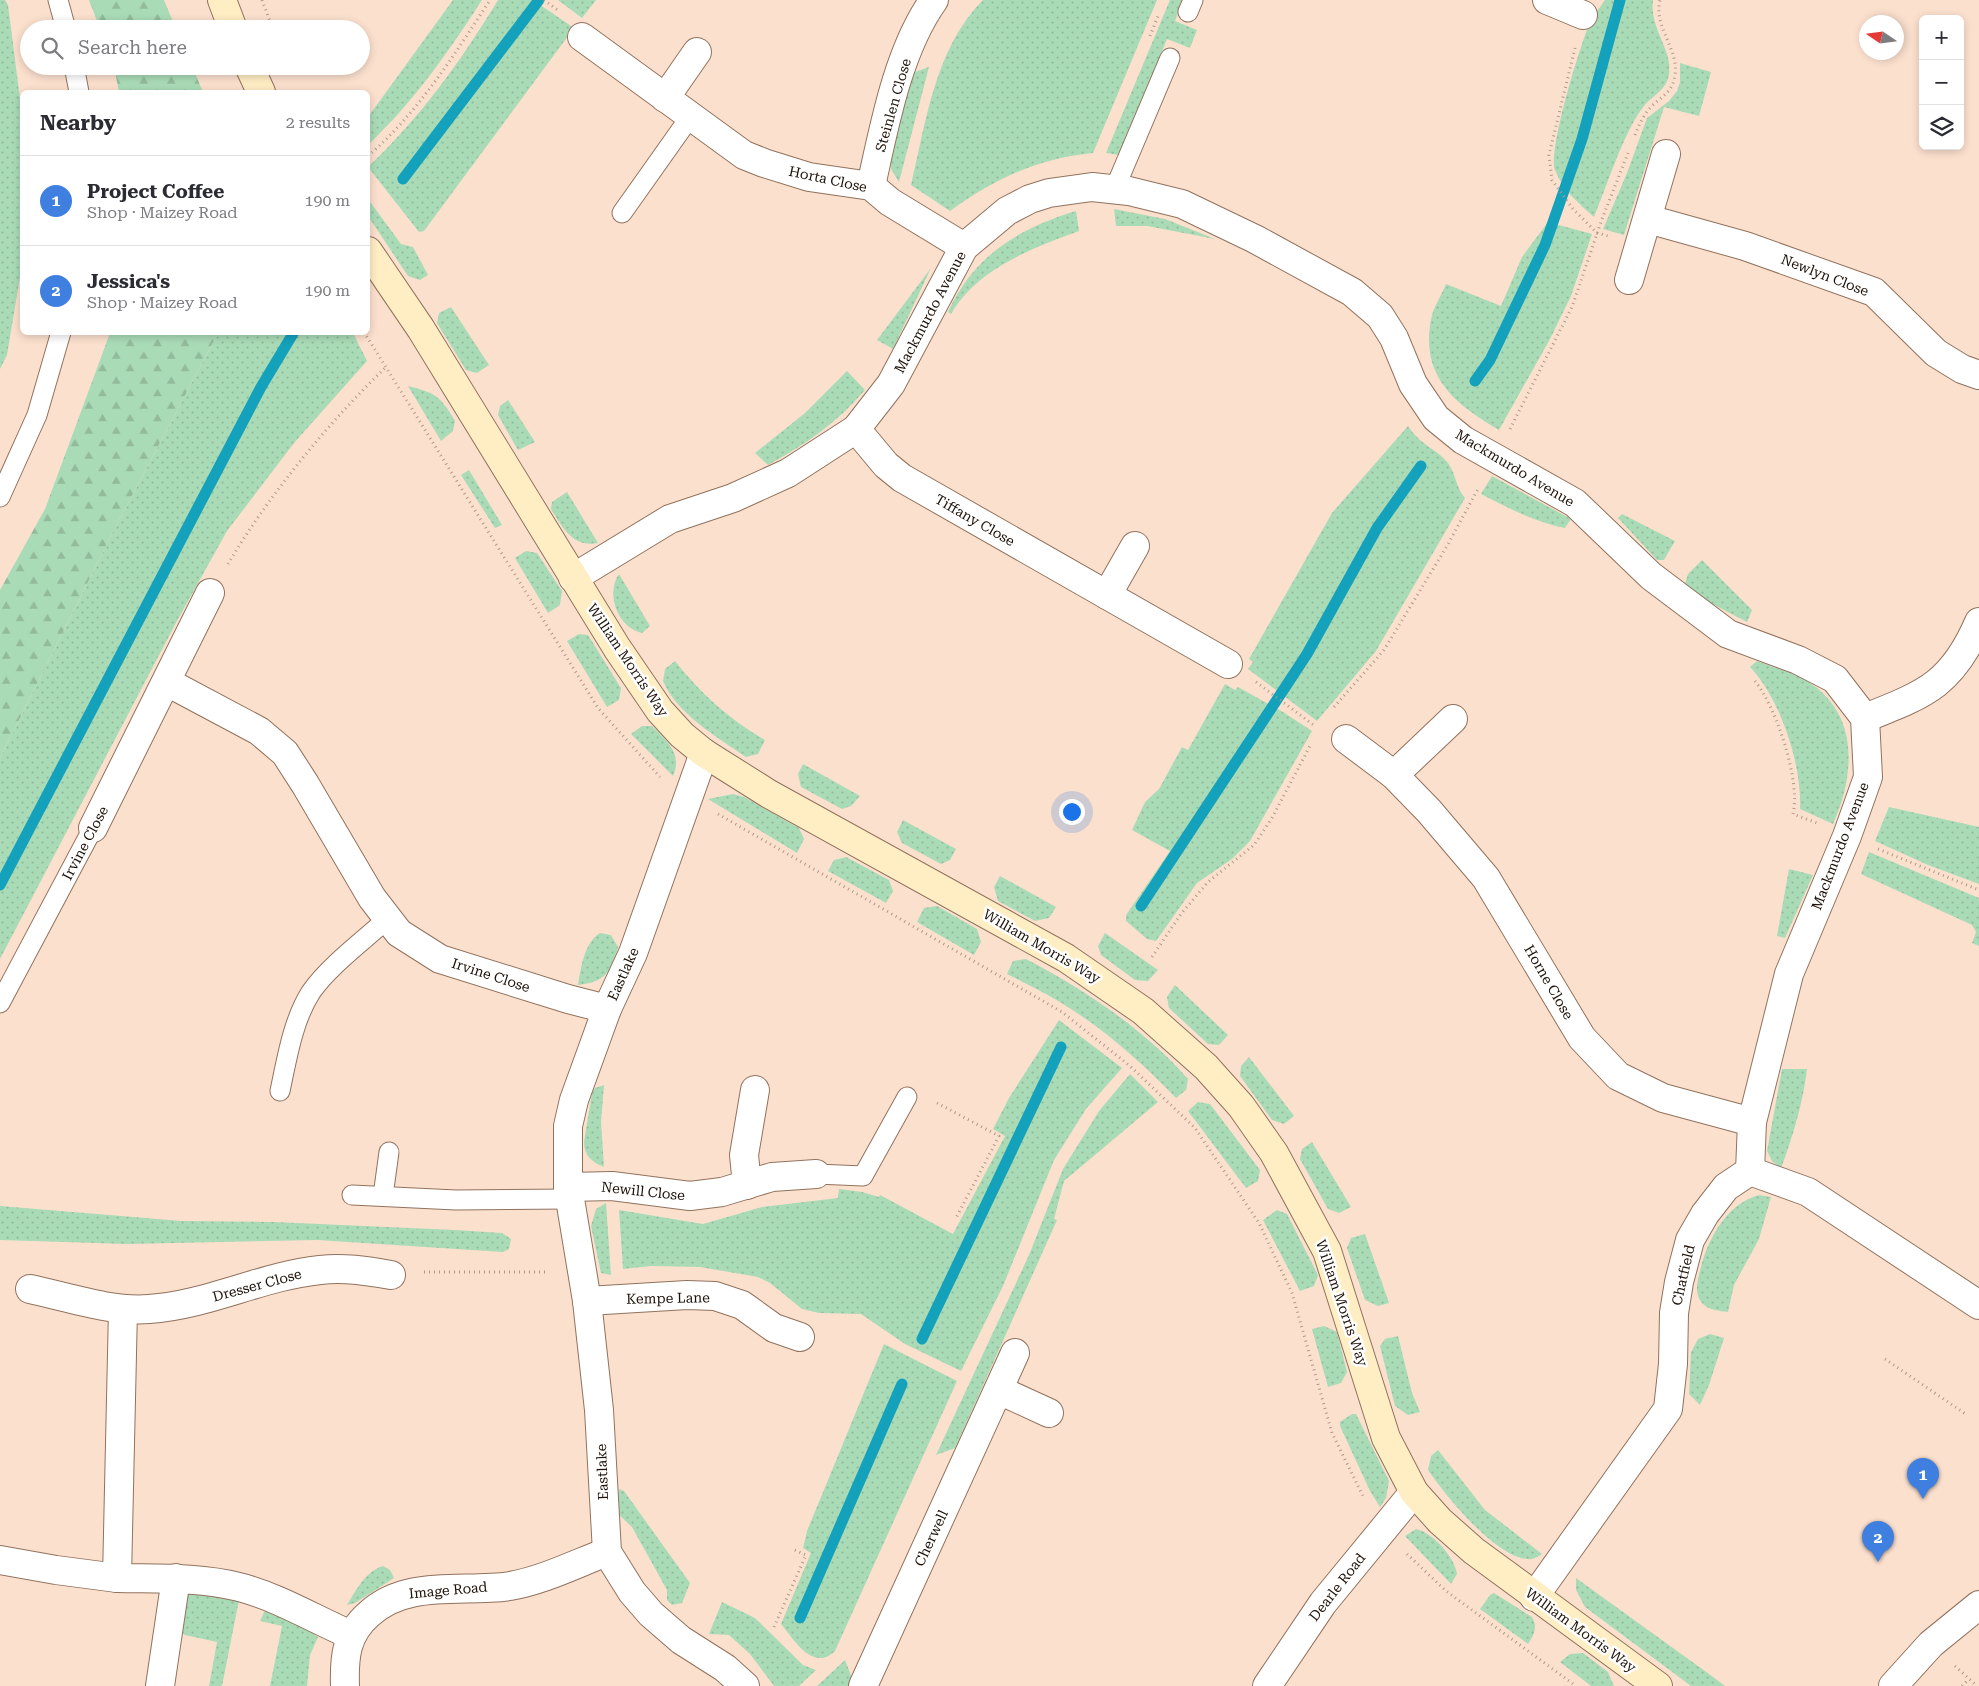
<!DOCTYPE html>
<html lang="en">
<head>
<meta charset="utf-8">
<style>
	body { margin:0; font-family:"Roboto Serif",serif; background:#f2f2f3; color:#2b2b33 }
	.controls { position:absolute; right:15px; top:15px; display:grid; overflow:hidden; border-radius:8px; box-shadow:0 2px 8px #0003 }
	.controls button { width:45px; height:45px; display:grid; place-items:center; padding:0; border:0; border-bottom:1px solid #e1e1e2; background:#fff; color:#2b2b33; font:25px sans-serif }
	.compass { position:absolute; left:1859px; top:15px; width:45px; height:45px; border-radius:50%; background:#fff; box-shadow:0 2px 8px #0003; rotate:283deg }
	.you { position:absolute; left:1071px; top:811px; width:18px; height:18px; margin:-12px; border:4px solid #fff; border-radius:50%; background:#1a73e8; box-shadow:0 0 0 8px #1a73e833 }
	.badge { display:grid; place-items:center; width:32px; height:32px; border-radius:50%; background:#42877d; color:#fff; font-size:16px; font-weight:700 }
	.pin { position:absolute; translate:-50% -41px; filter:drop-shadow(0 1px 2px #0008) }
	.pin::after { content:''; position:absolute; top:26px; width:18px; height:15px; background:inherit; clip-path:polygon(0 0,100% 0,50% 100%) }
	.list { margin:0; padding:0; list-style:none }
	h2 { display:flex; justify-content:space-between; align-items:center; height:65px; margin:0; padding:0 20px; font-size:21px }
	h2 small { font-size:16px; font-weight:400; color:#7c7c81 }
	.list li { display:grid; grid-template-columns:32px 1fr auto; gap:15px; align-items:center; box-sizing:border-box; height:90px; padding:0 20px; border-top:1px solid #e1e1e2 }
	.list b { display:block; font-size:19px; white-space:nowrap }
	.list p { margin:0; font-size:16px; white-space:nowrap; color:#7c7c81 }
	.list em { font-size:16px; font-style:normal; color:#7c7c81 }
	.icon { flex:none; width:28px; height:28px; fill:none; stroke:currentColor; stroke-width:2; stroke-linecap:round; stroke-linejoin:round }
	.map { position:relative; flex:none; width:1979px; height:1686px; overflow:hidden }
	.search { position:absolute; background:#fff; box-shadow:0 2px 8px #0003; left:20px; top:20px; width:350px; height:55px; display:flex; align-items:center; gap:12px; box-sizing:border-box; padding:0 18px; border-radius:28px; color:#7c7c81; font-size:19px }
	.panel { position:absolute; background:#fff; box-shadow:0 2px 8px #0003; left:20px; top:90px; width:350px; height:245px; border-radius:8px }
	.map>svg:first-child { display:block }
	.grass { fill:url(#grass-dots) }
	.forest { fill:url(#forest-firs) }
	.lines { fill:none; stroke-linecap:round; stroke-linejoin:round }
	.stream { stroke:#14a1bc; stroke-width:11 }
	.lane-casing { stroke:#91725d; stroke-width:21 }
	.street-casing { stroke:#91725d; stroke-width:30 }
	.secondary-casing { stroke:#91725d; stroke-width:30 }
	.path { stroke:#b0998b; stroke-width:3; stroke-dasharray:1 4; stroke-linecap:butt }
	.lane { stroke:#fff; stroke-width:19 }
	.street { stroke:#fff; stroke-width:28 }
	.secondary { stroke:#ffeec4; stroke-width:28 }
	.labels { text-anchor:middle; stroke-width:5; stroke-linejoin:round; paint-order:stroke }
	.street-label { font-size:14px; fill:#1d1109; stroke:#fff }
</style>
</head>
<body>
<div class="map">
<svg width="1979" height="1686" viewBox="0 0 1979 1686">
	<defs>
		<pattern id="grass-dots" width="8" height="8" patternUnits="userSpaceOnUse" patternTransform="scale(1.25)"><rect width="8" height="8" fill="#aadbb7"/><path d="M2 2h.1M6 6h.1" fill="none" stroke="#92bb9c" stroke-width="1.8" stroke-linecap="round"/></pattern>
		<pattern id="forest-firs" width="22" height="20" patternUnits="userSpaceOnUse" patternTransform="scale(1.25)"><rect width="22" height="20" fill="#aadbb7"/><path d="M5 1l3.5 6h-7zM16 11l3.5 6h-7z" fill="#92bb9c"/></pattern>
	</defs>
	<rect width="100%" height="100%" fill="#fce0ce"/>
	<!-- grass -->
	<g class="grass">
		<polygon points="0,0 5,0 8,5 22,114 22,265 7,355 0,369"/>
		<path d="M453 0H482C447 54 414 101 368 145V117Z"/>
		<path d="M498 0H533L574 28 424 231 419 232 368 167C420 118 461 61 498 0Z"/>
		<polygon points="558,0 596,0 582,18"/>
		<path d="M983 0H1157L1093 153C1039 158 994 179 950 211L911 185C926 122 935 48 983 0Z"/>
		<polygon points="1170,0 1183,0 1175,21 1197,30 1190,48 1167,39 1119,155 1106,153"/>
		<path d="M1605 0H1653C1649 28 1673 50 1669 74 1667 90 1654 94 1644 106 1625 129 1606 188 1594 217 1580 205 1562 189 1555 170 1548 149 1580 46 1590 22 1594 15 1600 7 1605 0Z"/>
		<polygon points="1680,63 1711,72 1699,116 1664,107 1624,235 1603,229 1627,173 1647,118 1669,101 1677,91 1680,82"/>
		<polygon points="929,67 899,182 891,169 891,153 912,73"/>
		<polygon points="368,199 401,244 413,247 428,275 420,280 408,276 368,216"/>
		<polygon points="1114,209 1165,219 1215,239 1147,226 1116,226"/>
		<path d="M1076 211 1079 231C1032 248 977 269 951 314L948 312C974 256 1017 229 1076 211Z"/>
		<path d="M1548 222 1592 234 1571 296 1550 339 1499 430C1454 404 1418 375 1432 315 1435 305 1442 294 1446 284L1501 306 1522 257Z"/>
		<polygon points="931,268 893,349 877,340"/>
		<polygon points="451,307 489,365 477,373 466,370 437,323 439,313"/>
		<polygon points="218,333 353,333 367,361 294,443 227,531 178,619 0,959 0,758 117,524"/>
		<path d="M847 371 865 390C838 422 805 445 768 465L755 453 805 413Z"/>
		<path d="M408 386C436 393 440 396 455 421L453 431 441 441Z"/>
		<polygon points="508,400 535,442 518,450 498,415 500,406"/>
		<path d="M1408 426C1421 446 1436 448 1448 463 1456 474 1456 488 1465 498L1376 651 1317 721 1248 669 1253 662 1249 659 1332 513Z"/>
		<polygon points="469,470 502,525 495,528 461,475"/>
		<path d="M1492 476 1571 519 1565 528C1535 522 1508 508 1481 494Z"/>
		<path d="M567 492 598 543C573 548 563 528 551 509L552 502Z"/>
		<polygon points="1622,514 1675,541 1664,560 1657,560 1618,518"/>
		<polygon points="526,551 537,553 562,591 560,605 548,613 515,558"/>
		<polygon points="1702,560 1752,610 1747,622 1703,599 1685,584 1688,574"/>
		<path d="M619 574 650 626 642 633C618 628 605 594 619 574Z"/>
		<polygon points="579,634 588,635 621,688 619,700 607,707 567,641"/>
		<path d="M675 661C701 694 729 719 765 740L758 754 746 757C717 737 677 714 663 681L665 669Z"/>
		<path d="M1757 661C1773 667 1792 672 1807 681 1860 714 1855 775 1833 824L1800 809C1802 765 1781 700 1750 667Z"/>
		<polygon points="1225,684 1235,690 1238,687 1283,712 1312,731 1250,841 1232,859 1197,883 1156,941 1147,939 1126,921 1126,915 1170,851 1132,830 1145,802 1159,789 1182,747 1188,750"/>
		<path d="M642 726H652C667 741 683 754 673 776L631 734Z"/>
		<polygon points="803,764 860,796 851,806 842,809 801,787 798,774"/>
		<polygon points="733,794 744,797 799,828 804,839 797,853 708,799"/>
		<polygon points="1889,807 1979,827 1979,884 1928,865 1875,841"/>
		<polygon points="903,820 956,849 950,860 941,864 902,843 897,832"/>
		<polygon points="1869,852 1979,898 1979,946 1972,943 1976,932 1972,925 1861,874"/>
		<polygon points="846,857 889,880 893,891 886,903 828,871 834,860"/>
		<polygon points="1789,869 1813,875 1785,938 1777,936"/>
		<polygon points="1000,876 1056,907 1049,918 1035,921 998,901 994,887"/>
		<polygon points="937,906 977,929 981,942 974,955 917,922 924,908"/>
		<path d="M600 933 611 935 618 947C612 972 605 982 578 985 581 968 584 943 600 933Z"/>
		<polygon points="1105,933 1158,970 1148,981 1135,980 1101,955 1098,946"/>
		<path d="M1026 959C1085 990 1143 1028 1188 1079L1186 1090 1176 1098C1144 1065 1110 1034 1071 1009 1051 996 1029 985 1007 974L1013 961Z"/>
		<polygon points="1175,985 1228,1035 1219,1045 1208,1044 1169,1008 1167,997"/>
		<polygon points="1059,1020 1122,1068 1086,1109 1054,1160 1003,1286 961,1371 905,1344 861,1314 819,1313 802,1309 770,1283 758,1277 700,1267 651,1266 623,1269 619,1210 703,1224 762,1207 838,1198 839,1189 862,1192 879,1197 880,1195 953,1234 1005,1136 993,1129 1009,1098"/>
		<polygon points="1249,1057 1294,1116 1284,1124 1272,1120 1240,1076 1241,1066"/>
		<path d="M1782 1069H1807C1803 1103 1793 1136 1781 1168L1772 1161 1767 1151Z"/>
		<polygon points="1130,1074 1158,1102 1064,1181 1054,1219 1057,1220 955,1448 936,1455 1029,1255 1063,1169 1099,1111"/>
		<path d="M604 1085 601 1122 604 1167C592 1162 584 1156 584 1142L592 1093 595 1088Z"/>
		<polygon points="1198,1102 1210,1104 1260,1170 1258,1181 1246,1188 1188,1111"/>
		<polygon points="1312,1142 1351,1207 1339,1213 1328,1209 1300,1159 1302,1149"/>
		<path d="M1759 1195 1771 1197 1759 1239 1734 1285 1728 1312C1720 1311 1709 1310 1703 1304 1694 1295 1697 1282 1700 1271 1707 1240 1726 1204 1759 1195Z"/>
		<polygon points="606,1203 611,1275 601,1273 591,1226 596,1209"/>
		<polygon points="0,1206 182,1221 274,1222 455,1230 502,1233 511,1239 509,1249 503,1252 317,1240 127,1244 0,1240"/>
		<polygon points="1277,1210 1287,1214 1318,1275 1314,1286 1300,1291 1263,1220"/>
		<polygon points="1365,1234 1389,1303 1378,1306 1365,1300 1347,1248 1351,1238"/>
		<polygon points="1324,1326 1337,1332 1347,1372 1341,1383 1328,1387 1312,1329"/>
		<polygon points="1710,1334 1724,1338 1709,1385 1700,1405 1689,1394 1691,1352 1698,1339"/>
		<polygon points="1398,1336 1412,1393 1420,1412 1408,1415 1395,1406 1380,1346 1385,1339"/>
		<path d="M884 1344 957 1381 835 1651C813 1672 795 1641 781 1624L811 1553 803 1548 807 1531Z"/>
		<polygon points="1352,1414 1356,1414 1358,1418 1389,1481 1386,1498 1380,1507 1370,1491 1340,1426 1340,1422"/>
		<path d="M1438 1450 1485 1510 1542 1554C1537 1557 1533 1560 1528 1559 1496 1558 1445 1495 1428 1470L1431 1456Z"/>
		<polygon points="619,1489 624,1491 690,1583 682,1603 672,1605 667,1600 667,1590 632,1527 618,1514"/>
		<path d="M1416 1529C1433 1533 1454 1556 1457 1574L1451 1584 1405 1536Z"/>
		<path d="M383 1566 390 1570 394 1578 355 1603 347 1605C356 1590 366 1571 383 1566Z"/>
		<polygon points="1576,1578 1709,1674 1725,1686 1691,1686 1585,1607 1576,1590"/>
		<polygon points="188,1593 239,1600 222,1686 209,1686 217,1642 185,1635 182,1633"/>
		<path d="M1494 1593 1532 1617C1538 1627 1534 1635 1528 1644L1480 1609 1490 1595Z"/>
		<polygon points="722,1602 755,1618 803,1665 816,1670 799,1686 774,1686 750,1654 729,1635 709,1634"/>
		<polygon points="266,1608 301,1625 318,1637 310,1655 307,1686 270,1686 282,1626 260,1621"/>
		<polygon points="1583,1653 1608,1672 1614,1686 1591,1686 1560,1662 1570,1654"/>
		<polygon points="845,1660 852,1678 848,1686 817,1686"/>
	</g>
	<!-- forest -->
	<g class="forest">
		<polygon points="89,0 164,0 176,29 100,29"/>
		<polygon points="114,66 192,66 203,92 119,92"/>
		<polygon points="110,333 218,333 117,524 0,758 0,590 45,509"/>
	</g>
	<g class="lines">
		<!-- stream -->
		<g class="stream">
			<polyline points="403,179 539,0"/>
			<polyline points="1475,381 1490,360 1545,245 1582,139 1620,0"/>
			<polyline points="0,885 261,387 294,332"/>
			<polyline points="1141,906 1307,654 1377,528 1421,466"/>
			<polyline points="922,1339 1061,1047"/>
			<polyline points="800,1618 902,1384"/>
		</g>
		<!-- lane casing -->
		<g class="lane-casing">
			<g id="lane">
				<polyline points="58,0 66,29"/>
				<polyline points="1188,12 1193,0"/>
				<polyline points="74,66 79,92"/>
				<polyline points="1115,188 1170,58"/>
				<polyline points="622,213 690,117"/>
				<polyline points="0,497 37,415 61,332"/>
				<polyline points="0,1003 93,828"/>
				<path d="M280 1091C287 1058 293 1020 311 992 328 967 364 940 386 920"/>
				<polyline points="816,1174 863,1176 907,1097"/>
				<polyline points="352,1195 456,1200 569,1199"/>
				<polyline points="383,1196 389,1152"/>
			</g>
		</g>
		<!-- street casing -->
		<g class="street-casing">
			<g id="street">
				<polyline points="1547,0 1583,15"/>
				<polyline points="582,37 744,155 764,163 809,177 871,186 890,202 964,247"/>
				<polyline points="665,98 697,52"/>
				<path d="M871 186C884 127 898 50 934 0"/>
				<polyline points="1648,219 1745,246 1874,292 1936,353 1962,369 1979,375"/>
				<polyline points="1629,280 1666,154"/>
				<polyline points="856,429 886,465 902,478 1228,664"/>
				<polyline points="573,578 670,519 733,498 788,473 856,429 891,384 964,247 1007,211 1030,199 1049,193 1092,187 1129,191 1182,204 1255,239 1352,292 1380,316 1394,338 1413,384 1436,418 1463,440 1575,503 1651,576 1728,634 1798,660 1835,679 1865,718 1868,777 1847,836 1789,974 1752,1122 1750,1171"/>
				<polyline points="1107,595 1135,546"/>
				<polyline points="167,682 259,731 285,753 305,784 372,898 399,933 440,959 568,999 607,1009"/>
				<path d="M1865 718C1925 694 1952 685 1979 622"/>
				<polyline points="1346,739 1394,775 1429,811 1486,878 1582,1038 1618,1076 1663,1098 1752,1122"/>
				<polyline points="704,753 633,953 607,1009 574,1100 568,1126 568,1187 587,1301 599,1410 607,1552 632,1592 651,1614 681,1640 725,1668 745,1686"/>
				<polyline points="1394,775 1453,719"/>
				<polyline points="93,828 210,593"/>
				<polyline points="747,1185 744,1155 755,1090"/>
				<polyline points="568,1187 612,1186 690,1196 722,1192 772,1177 816,1174"/>
				<path d="M30 1289C68 1297 110 1312 149 1309 208 1305 262 1276 320 1270 344 1267 367 1271 391 1275"/>
				<polyline points="587,1301 687,1295 715,1296 742,1305 774,1328 800,1337"/>
				<path d="M123 1309 117 1578C158 1579 198 1577 239 1587 278 1597 314 1619 351 1635"/>
				<polyline points="999,1390 1049,1413"/>
				<polyline points="0,1560 56,1570 117,1578"/>
				<polyline points="1534,1597 1668,1409 1673,1364 1674,1313 1679,1282 1690,1240 1705,1214 1726,1187 1750,1171 1808,1192 1979,1305"/>
				<polyline points="160,1686 176,1578"/>
				<path d="M345 1686C344 1657 346 1634 369 1614 407 1579 463 1593 510 1586 544 1580 575 1564 607 1552"/>
				<polyline points="863,1686 1015,1353"/>
				<polyline points="1267,1686 1323,1603 1414,1492"/>
				<polyline points="1893,1686 1931,1644 1979,1605"/>
			</g>
		</g>
		<!-- secondary casing -->
		<g class="secondary-casing">
			<g id="secondary">
				<polyline points="222,0 233,29"/>
				<polyline points="249,66 261,92"/>
				<polyline points="368,251 421,329 617,648 660,711 682,735 704,753 769,794 1066,958 1143,1011 1206,1067 1241,1106 1274,1153 1327,1251 1386,1438 1414,1492 1440,1521 1474,1551 1658,1686"/>
			</g>
		</g>
		<!-- path -->
		<g class="path">
			<polyline points="262,0 273,29"/>
			<polyline points="544,0 559,11"/>
			<polyline points="1150,36 1158,16"/>
			<polyline points="1575,48 1549,155 1552,180 1573,209 1597,233 1608,236"/>
			<path d="M1635 135C1639 125 1643 116 1650 108 1662 95 1672 94 1675 75 1679 49 1653 26 1660 0"/>
			<path d="M368 156C418 113 454 55 490 0"/>
			<polyline points="364,332 598,708 660,777"/>
			<polyline points="1510,429 1572,307 1602,219 1628,153"/>
			<path d="M228 564C268 496 329 422 385 368"/>
			<path d="M1755 681C1776 707 1801 781 1793 814L1817 823"/>
			<polyline points="1256,682 1315,726"/>
			<polyline points="1334,707 1384,650 1447,546 1479,487"/>
			<polyline points="718,814 1062,1012 1130,1066 1195,1128 1259,1223 1292,1293 1332,1433 1364,1498"/>
			<polyline points="1878,849 1979,890"/>
			<polyline points="1152,957 1181,914 1208,882 1254,845 1272,818 1311,744"/>
			<polyline points="937,1103 999,1136 956,1218"/>
			<polyline points="424,1272 548,1272"/>
			<polyline points="1885,1359 1967,1415"/>
			<polyline points="1407,1554 1446,1591 1576,1686"/>
			<polyline points="774,1627 806,1555 792,1549"/>
			<polyline points="1955,1666 1977,1686"/>
			<polyline points="1962,1686 1969,1679"/>
		</g>
		<!-- lane -->
		<use href="#lane" class="lane"/>
		<!-- street -->
		<use href="#street" class="street"/>
		<!-- secondary -->
		<use href="#secondary" class="secondary"/>
	</g>
	<g class="labels">
		<!-- street labels -->
		<g class="street-label">
			<text transform="translate(893 105) rotate(-74)" y="5">Steinlen Close</text>
			<text transform="translate(828 179) rotate(12)" y="5">Horta Close</text>
			<text transform="translate(1825 275) rotate(21)" y="5">Newlyn Close</text>
			<text transform="translate(930 312) rotate(-62)" y="5">Mackmurdo Avenue</text>
			<text transform="translate(1515 468) rotate(31)" y="5">Mackmurdo Avenue</text>
			<text transform="translate(975 520) rotate(30)" y="5">Tiffany Close</text>
			<text transform="translate(628 660) rotate(56)" y="5">William Morris Way</text>
			<text transform="translate(85 843) rotate(-62)" y="5">Irvine Close</text>
			<text transform="translate(1840 846) rotate(-69)" y="5">Mackmurdo Avenue</text>
			<text transform="translate(1042 946) rotate(30)" y="5">William Morris Way</text>
			<text transform="translate(623 974) rotate(-66)" y="5">Eastlake</text>
			<text transform="translate(491 975) rotate(18)" y="5">Irvine Close</text>
			<text transform="translate(1549 982) rotate(60)" y="5">Horne Close</text>
			<text transform="translate(643 1191) rotate(6)" y="5">Newill Close</text>
			<text transform="translate(1683 1275) rotate(-77)" y="5">Chatfield</text>
			<text transform="translate(257 1285) rotate(-15)" y="5">Dresser Close</text>
			<text transform="translate(668 1298) rotate(-1)" y="5">Kempe Lane</text>
			<text transform="translate(1342 1303) rotate(71)" y="5">William Morris Way</text>
			<text transform="translate(602 1472) rotate(-92)" y="5">Eastlake</text>
			<text transform="translate(931 1538) rotate(-65)" y="5">Cherwell</text>
			<text transform="translate(1337 1587) rotate(-52)" y="5">Dearle Road</text>
			<text transform="translate(448 1590) rotate(-5)" y="5">Image Road</text>
			<text transform="translate(1581 1630) rotate(36)" y="5">William Morris Way</text>
		</g>
	</g>
</svg>
<div class="controls">
<button>+</button>
<button>−</button>
<button><svg class="icon" aria-label="layers" viewBox="0 0 24 24"><path d="M12 4l9 5-9 5-9-5zM3 14l9 5 9-5"/></svg></button>
</div>
<svg class="compass" viewBox="-18 -18 36 36"><path d="M0-13l5 13h-10z" fill="#e53935"/><path d="M0 13l5-13h-10z" fill="#7c7c81"/></svg>
<div class="you"></div>
<div class="pin badge" style="left:1923px;top:1499px;background:#3f7fe0">1</div>
<div class="pin badge" style="left:1878px;top:1562px;background:#3f7fe0">2</div>
<div class="search"><svg class="icon" aria-label="search" viewBox="0 0 24 24"><circle cx="10" cy="10" r="6"/><path d="M15 15l6 6"/></svg>Search here</div>
<section class="panel">
<h2>Nearby<small>2 results</small></h2>
<ul class="list">
<li><span class="badge" style="background:#3f7fe0">1</span><div><b>Project Coffee</b><p>Shop · Maizey Road</p></div><em>190 m</em></li>
<li><span class="badge" style="background:#3f7fe0">2</span><div><b>Jessica's</b><p>Shop · Maizey Road</p></div><em>190 m</em></li>
</ul>
</section>
</div>
</body>
</html>
